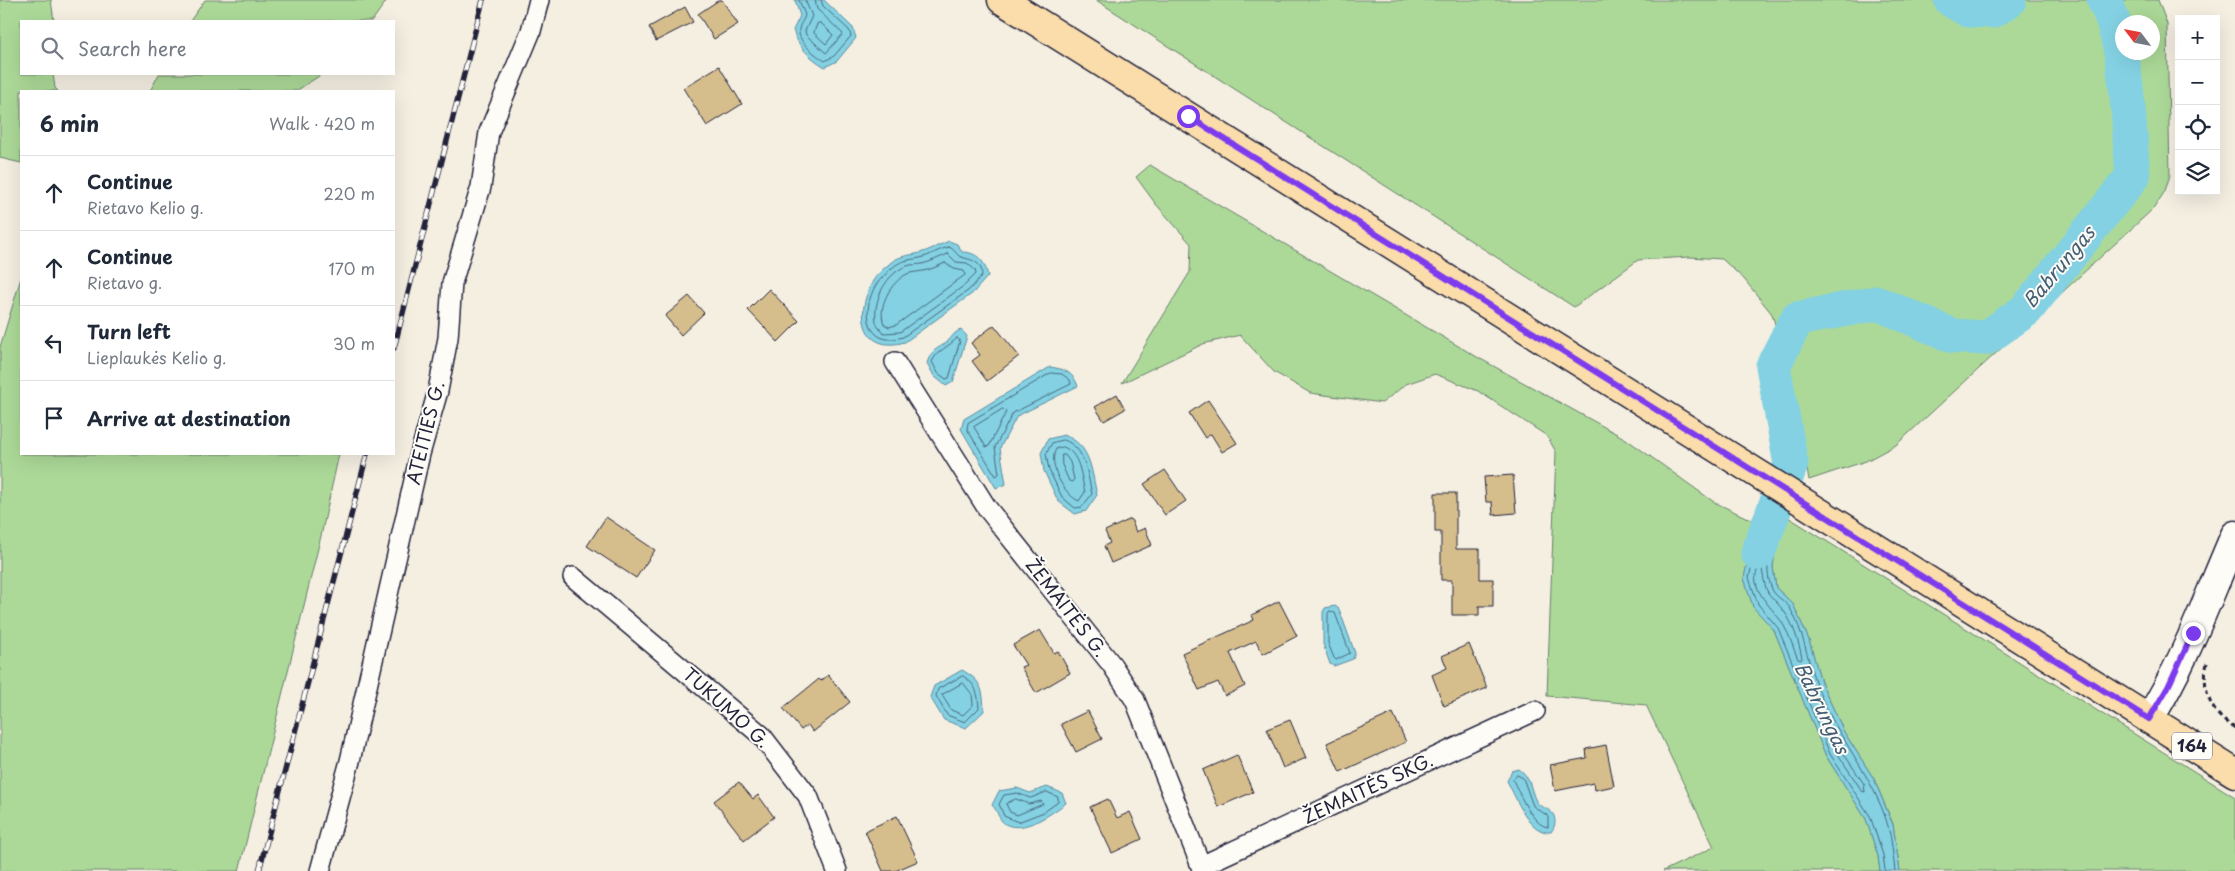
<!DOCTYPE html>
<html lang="en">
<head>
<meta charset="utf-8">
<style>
	body { margin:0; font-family:"Playpen Sans",sans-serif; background:#f2f2f3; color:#1f2937 }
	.controls { position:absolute; right:15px; top:15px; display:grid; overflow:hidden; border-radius:0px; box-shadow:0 5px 20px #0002 }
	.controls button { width:45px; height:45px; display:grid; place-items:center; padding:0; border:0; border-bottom:1px solid #e0e1e3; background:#fff; color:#1f2937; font:25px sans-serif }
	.compass { position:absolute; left:2115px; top:15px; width:45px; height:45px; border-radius:50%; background:#fff; box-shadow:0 5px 20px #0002; rotate:302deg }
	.stop { position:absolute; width:15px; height:15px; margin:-11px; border:4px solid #7c3aed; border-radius:50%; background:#fff }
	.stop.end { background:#7c3aed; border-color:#fff; box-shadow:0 1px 5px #0008 }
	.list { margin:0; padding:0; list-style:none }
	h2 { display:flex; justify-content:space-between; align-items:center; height:65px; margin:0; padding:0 20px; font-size:21px }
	h2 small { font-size:16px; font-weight:400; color:#747a83 }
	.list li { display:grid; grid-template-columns:32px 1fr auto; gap:15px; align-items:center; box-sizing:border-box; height:75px; padding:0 20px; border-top:1px solid #e0e1e3 }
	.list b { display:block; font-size:19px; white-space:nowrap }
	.list p { margin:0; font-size:16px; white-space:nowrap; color:#747a83 }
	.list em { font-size:16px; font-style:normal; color:#747a83 }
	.icon { flex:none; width:28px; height:28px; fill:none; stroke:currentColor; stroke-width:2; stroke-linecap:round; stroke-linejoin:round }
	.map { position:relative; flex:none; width:2235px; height:871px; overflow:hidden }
	.search { position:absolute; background:#fff; box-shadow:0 5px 20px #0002; left:20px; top:20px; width:375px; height:55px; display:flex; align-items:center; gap:12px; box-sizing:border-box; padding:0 18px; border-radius:0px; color:#747a83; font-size:19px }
	.panel { position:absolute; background:#fff; box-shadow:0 5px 20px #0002; left:20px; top:90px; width:375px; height:365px; border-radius:0px }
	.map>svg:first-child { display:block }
	.green { fill:#acd998; stroke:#677e6a; fill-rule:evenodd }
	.water { fill:#83d1e2; stroke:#5c8b9f }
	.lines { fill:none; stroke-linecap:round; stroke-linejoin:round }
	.shore { stroke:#49687e; stroke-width:1 }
	.river { stroke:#83d1e2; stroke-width:35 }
	.building { fill:#d6bd8c; stroke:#22223b }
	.minor-casing { stroke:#22223b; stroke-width:22 }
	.secondary-casing { stroke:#22223b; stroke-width:31 }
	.primary-casing { stroke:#22223b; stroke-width:31 }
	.path { stroke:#22223b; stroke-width:3; stroke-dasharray:5 4; stroke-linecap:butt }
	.minor { stroke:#fdfcf7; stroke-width:19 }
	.secondary { stroke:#fdfcf7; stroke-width:28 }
	.primary { stroke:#fbddab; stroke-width:28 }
	.rail-casing { stroke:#22223b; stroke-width:5.5 }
	.rail { stroke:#fdfcf7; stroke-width:4; stroke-dasharray:11; stroke-linecap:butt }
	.route { stroke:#7c3aed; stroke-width:6 }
	.labels { text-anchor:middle; stroke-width:4; stroke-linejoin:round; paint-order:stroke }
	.shield { fill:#fdfcf7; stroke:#646373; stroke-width:1 }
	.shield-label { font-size:16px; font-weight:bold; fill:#22223b }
	.street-label { font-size:18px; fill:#22223b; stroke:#fdfcf7 }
	.water-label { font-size:19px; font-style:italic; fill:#445f75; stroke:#fdfcf7 }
</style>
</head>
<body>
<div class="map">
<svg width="2235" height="871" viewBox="0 0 2235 871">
	<rect width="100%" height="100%" fill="#f5efe2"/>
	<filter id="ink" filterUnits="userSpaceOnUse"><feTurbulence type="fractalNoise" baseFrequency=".02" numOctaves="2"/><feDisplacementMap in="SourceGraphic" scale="10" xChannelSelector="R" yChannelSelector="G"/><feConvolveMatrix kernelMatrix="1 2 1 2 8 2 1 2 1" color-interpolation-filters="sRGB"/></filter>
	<g filter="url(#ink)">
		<!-- green -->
		<g class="green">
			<polygon points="0,0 51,0 54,21 21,21 21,74 53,74 55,88 58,91 21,91 21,163 0,158"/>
			<polygon points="205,0 387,0 372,21 190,21"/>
			<path d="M1096 0H2158L2167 24 2170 175 2165 191 2154 208 1896 445 1866 461 1809 480 1786 361 1772 314 1744 279 1722 259 1690 257 1638 260 1574 307ZM2122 22H2152V52H2122Z"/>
			<polygon points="159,74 322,74 296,91 150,91"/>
			<polygon points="1150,165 1477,357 1626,439 1714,502 1758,523 1744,578 1753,606 1774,630 1826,756 1866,819 1878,856 1880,871 1663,871 1714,847 1646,705 1547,696 1556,452 1547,436 1478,391 1435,374 1406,384 1382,403 1310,393 1274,372 1240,335 1203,344 1122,383 1190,272 1191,244 1155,203 1136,177"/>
			<polygon points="21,278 21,454 339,454 321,536 239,871 0,871 0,347"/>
			<polygon points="1788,517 2235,797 2235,871 1900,871 1893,824 1874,779 1844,732 1821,682 1809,640 1793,604 1776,588 1773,567 1776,541"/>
		</g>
		<!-- water -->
		<g class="water">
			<path d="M795 0H824L853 28 856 38 837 61 825 67C810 58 798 47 793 30L800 16Z"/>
			<path d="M949 241 957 244 962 252C978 252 985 262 988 276L973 293 905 342C863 354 855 315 871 285 874 277 882 270 888 265 898 255 908 256 920 253 930 250 939 245 949 241Z"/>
			<path d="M961 330 967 336 953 382 946 386 934 376 927 363C933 346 939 350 949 340 953 336 954 332 961 330Z"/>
			<path d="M1050 367C1064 369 1073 372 1078 386L1017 416 1000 448 1006 484 996 488 961 429 964 419Z"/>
			<path d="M1064 435C1091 445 1091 469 1097 495L1086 511 1075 514 1058 501 1044 471 1041 453 1048 439Z"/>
			<polygon points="1766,502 1788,517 1776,541 1773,567 1776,588 1793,604 1809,640 1821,682 1844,732 1874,779 1893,825 1900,871 1880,871 1878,856 1866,819 1826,756 1774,630 1753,607 1744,578 1753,535"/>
			<polygon points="1335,606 1339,609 1355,653 1353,659 1334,666 1330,664 1323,644 1323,612 1325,608"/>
			<path d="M962 670C982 681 983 689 984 711L966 728 944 720 930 697 934 686Z"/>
			<path d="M1519 769C1531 777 1530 789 1536 801 1539 808 1551 808 1554 816 1556 822 1555 827 1551 832 1529 835 1516 797 1507 781L1512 771Z"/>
			<path d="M1047 787 1062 793 1066 803C1051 814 1024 834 1005 824 998 819 998 811 992 805L999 791 1017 788 1030 793Z"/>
		</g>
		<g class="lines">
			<!-- shore -->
			<g class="shore">
				<path d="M799 0 805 15C804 20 799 25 799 30 797 42 817 56 825 61L834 56 851 36 849 30 823 6 821 0"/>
				<polyline points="805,0 812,16 805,31 806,35 826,53 843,34 817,9 815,0"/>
				<polygon points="818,23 821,23 833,35 826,44 814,33"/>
				<path d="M949 247C955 249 956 255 961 257 972 260 982 261 982 276L969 290 903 337C866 349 861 309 876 285 880 279 887 273 892 268 901 260 909 260 920 258 930 256 939 249 949 247Z"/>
				<path d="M948 254 956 262 967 263 975 270 976 274 965 285 900 332 884 333C875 326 875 320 876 309 878 292 889 272 907 266 912 264 917 265 922 264 931 262 940 257 948 254Z"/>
				<path d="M945 263 954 269 964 271 965 275 896 325 889 327 884 324C877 306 891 282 907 274 912 272 918 272 923 271 930 270 938 266 945 263Z"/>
				<path d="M957 338 960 341 949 378 946 379 938 373 932 362C937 350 949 347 957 338Z"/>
				<polygon points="1051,373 1062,374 1070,380 1071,384 1013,413 995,447 999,474 996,476 967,429 968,423"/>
				<polygon points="1003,409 1006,412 989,446 986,447 974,427"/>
				<path d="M1064 440C1086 448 1087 473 1092 494L1082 507 1075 508 1062 497 1049 470 1046 454 1052 443Z"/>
				<path d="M1063 447C1080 452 1081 477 1085 492L1079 501C1064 495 1047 464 1056 449Z"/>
				<polygon points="1062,455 1065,455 1070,462 1074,479 1072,482 1069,481 1062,465"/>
				<path d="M1759 567 1762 569C1767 598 1766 589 1783 610 1793 622 1799 643 1802 658L1801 660 1798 659C1793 648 1790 636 1784 626 1776 610 1745 588 1759 567Z"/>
				<polygon points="1330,611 1335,613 1350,653 1336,660 1334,658 1328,643 1328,614"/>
				<path d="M963 676C976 684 978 693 979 708L965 722 947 715 936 696 938 689Z"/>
				<polygon points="963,683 972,694 973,705 963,715 951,710 942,695"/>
				<polygon points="1835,744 1838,745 1864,784 1865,792 1862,791 1836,751"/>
				<path d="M1517 775 1523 778 1533 806 1548 816V827C1533 826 1519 793 1513 780Z"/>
				<polygon points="1047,792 1058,797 1058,802 1044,812 1018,822 1004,816 999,804 1004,795 1017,793 1030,798"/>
				<polygon points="1016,799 1029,804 1041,801 1043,804 1017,815 1010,812 1006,804"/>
				<path d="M1885 871 1883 855 1870 816 1830 754 1778 628 1758 604 1749 578 1758 536 1769 511 1781 520C1772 541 1762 566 1772 589 1775 597 1786 601 1790 608 1804 632 1807 659 1816 684 1834 734 1874 776 1888 826 1892 840 1893 856 1895 871"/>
			</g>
			<!-- river -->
			<g class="river">
				<polyline points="1951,0 1968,10 1992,11 2009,0"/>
				<path d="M1758 553 1791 464 1773 366 1797 319 1877 303 1953 336 1986 338 2026 310 2133 176C2128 124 2129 47 2104 0"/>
			</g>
		</g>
		<!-- building -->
		<g class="building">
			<polygon points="719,0 722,0 738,24 714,39 698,14"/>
			<polygon points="685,7 693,22 656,41 649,27"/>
			<polygon points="719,66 742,104 707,126 683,88"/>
			<polygon points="769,289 799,321 778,342 748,310"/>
			<polygon points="689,296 704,313 681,335 665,316"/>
			<polygon points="994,325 1019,356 987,381 972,361 980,355 971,343"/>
			<polygon points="1117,394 1125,409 1104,421 1095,407"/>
			<polygon points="1208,400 1237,443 1222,452 1211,434 1205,438 1189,413"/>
			<polygon points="1165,470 1186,501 1165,515 1144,484"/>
			<polygon points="1513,475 1516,513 1493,515 1492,502 1486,502 1484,477"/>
			<polygon points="1435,493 1456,493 1456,549 1480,549 1480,579 1493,579 1493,606 1479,606 1479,615 1452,615 1452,580 1441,580 1441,532 1435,532"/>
			<polygon points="606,517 655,550 636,578 587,546"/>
			<polygon points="1131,519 1136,532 1145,528 1152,545 1111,563 1104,546 1110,543 1105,531"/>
			<polygon points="1279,601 1297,636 1263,654 1256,641 1230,653 1245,686 1225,696 1218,682 1199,690 1182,653 1254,620 1252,615"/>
			<polygon points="1040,630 1054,653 1058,651 1070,673 1036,693 1021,667 1026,665 1013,645"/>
			<polygon points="1469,644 1487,688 1444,706 1432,675 1447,668 1442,656"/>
			<polygon points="828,675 850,702 813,732 808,725 801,730 783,708 819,679 821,681"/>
			<polygon points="1088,711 1102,739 1076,752 1061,724"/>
			<polygon points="1393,713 1406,742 1340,772 1327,743"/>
			<polygon points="1290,720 1306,758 1283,768 1267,729"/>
			<polygon points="1606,745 1614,786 1595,790 1594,783 1555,791 1550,765 1587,758 1586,749"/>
			<polygon points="1237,755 1253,792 1218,807 1203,770"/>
			<polygon points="739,782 753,799 758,795 774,817 744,840 714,801"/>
			<polygon points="1108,799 1117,818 1130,812 1142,839 1112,853 1090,807"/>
			<polygon points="897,816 918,861 895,871 883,871 865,831"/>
		</g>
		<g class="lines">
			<!-- minor casing -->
			<g class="minor-casing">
				<g id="minor">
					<polyline points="895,362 987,508 1112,665 1135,700 1203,871"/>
					<polyline points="573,577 761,735 808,796 837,871"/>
					<polyline points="1201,866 1535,711"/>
					<polyline points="320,871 350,761 420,454 438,391 448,338 452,283 481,187 489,132 531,31 539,0"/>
				</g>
			</g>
			<!-- secondary casing -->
			<g class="secondary-casing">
				<path id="secondary" d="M2149 719C2185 662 2208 597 2235 535"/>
			</g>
			<!-- primary casing -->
			<g class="primary-casing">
				<polyline id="primary" points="1002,0 2235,773"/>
			</g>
			<!-- path -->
			<path class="path" d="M2207 663C2201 690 2211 715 2235 728"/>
			<!-- minor -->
			<use href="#minor" class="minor"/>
			<!-- secondary -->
			<use href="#secondary" class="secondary"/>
			<!-- primary -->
			<use href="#primary" class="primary"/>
			<!-- rail casing -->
			<g class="rail-casing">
				<g id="rail">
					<polyline points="394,348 483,0"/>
					<polyline points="259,871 367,454"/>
				</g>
			</g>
			<!-- rail -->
			<use href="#rail" class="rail"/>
		</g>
	</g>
	<g class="lines" filter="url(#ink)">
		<!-- route -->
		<polyline class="route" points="1188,116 2149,719 2168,687 2193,633"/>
	</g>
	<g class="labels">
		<!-- shield labels -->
		<rect class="shield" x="2172" y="732.5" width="40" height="27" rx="4"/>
		<g class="shield-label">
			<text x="2192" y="752">164</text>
		</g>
		<!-- street labels -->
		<g class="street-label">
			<text transform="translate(426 433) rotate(-76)" y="6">ATEITIES G.</text>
			<text transform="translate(1066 608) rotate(52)" y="6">ŽEMAITĖS G.</text>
			<text transform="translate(726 708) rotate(42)" y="6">TUKUMO G.</text>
			<text transform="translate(1368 789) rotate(-25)" y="6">ŽEMAITĖS SKG.</text>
		</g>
		<!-- water labels -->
		<g class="water-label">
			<text transform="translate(2059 267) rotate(-50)" y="7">Babrungas</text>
			<text transform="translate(1822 708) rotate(64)" y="7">Babrungas</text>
		</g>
	</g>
</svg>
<div class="controls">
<button>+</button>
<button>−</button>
<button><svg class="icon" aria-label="locate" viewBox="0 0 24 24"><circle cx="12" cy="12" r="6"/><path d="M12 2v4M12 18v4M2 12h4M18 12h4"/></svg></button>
<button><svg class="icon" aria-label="layers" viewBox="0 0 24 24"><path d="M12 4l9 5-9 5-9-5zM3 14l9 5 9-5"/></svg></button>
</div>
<svg class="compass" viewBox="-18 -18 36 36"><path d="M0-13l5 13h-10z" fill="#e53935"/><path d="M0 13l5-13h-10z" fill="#747a83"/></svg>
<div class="stop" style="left:1188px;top:116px"></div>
<div class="stop end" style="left:2193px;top:633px"></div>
<div class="search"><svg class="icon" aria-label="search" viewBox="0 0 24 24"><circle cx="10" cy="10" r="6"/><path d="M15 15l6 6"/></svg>Search here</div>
<section class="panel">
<h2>6 min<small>Walk · 420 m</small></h2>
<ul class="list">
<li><svg class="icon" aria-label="ahead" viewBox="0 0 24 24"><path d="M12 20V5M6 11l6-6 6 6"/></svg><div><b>Continue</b><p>Rietavo Kelio g.</p></div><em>220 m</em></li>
<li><svg class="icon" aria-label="ahead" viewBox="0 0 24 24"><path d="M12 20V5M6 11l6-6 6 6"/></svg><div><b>Continue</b><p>Rietavo g.</p></div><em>170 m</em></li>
<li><svg class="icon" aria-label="left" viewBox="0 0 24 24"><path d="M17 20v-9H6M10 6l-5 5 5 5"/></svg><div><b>Turn left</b><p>Lieplaukės Kelio g.</p></div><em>30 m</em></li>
<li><svg class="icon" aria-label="arrive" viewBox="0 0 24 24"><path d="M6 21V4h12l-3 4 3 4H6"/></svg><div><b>Arrive at destination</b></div></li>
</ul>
</section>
</div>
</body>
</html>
